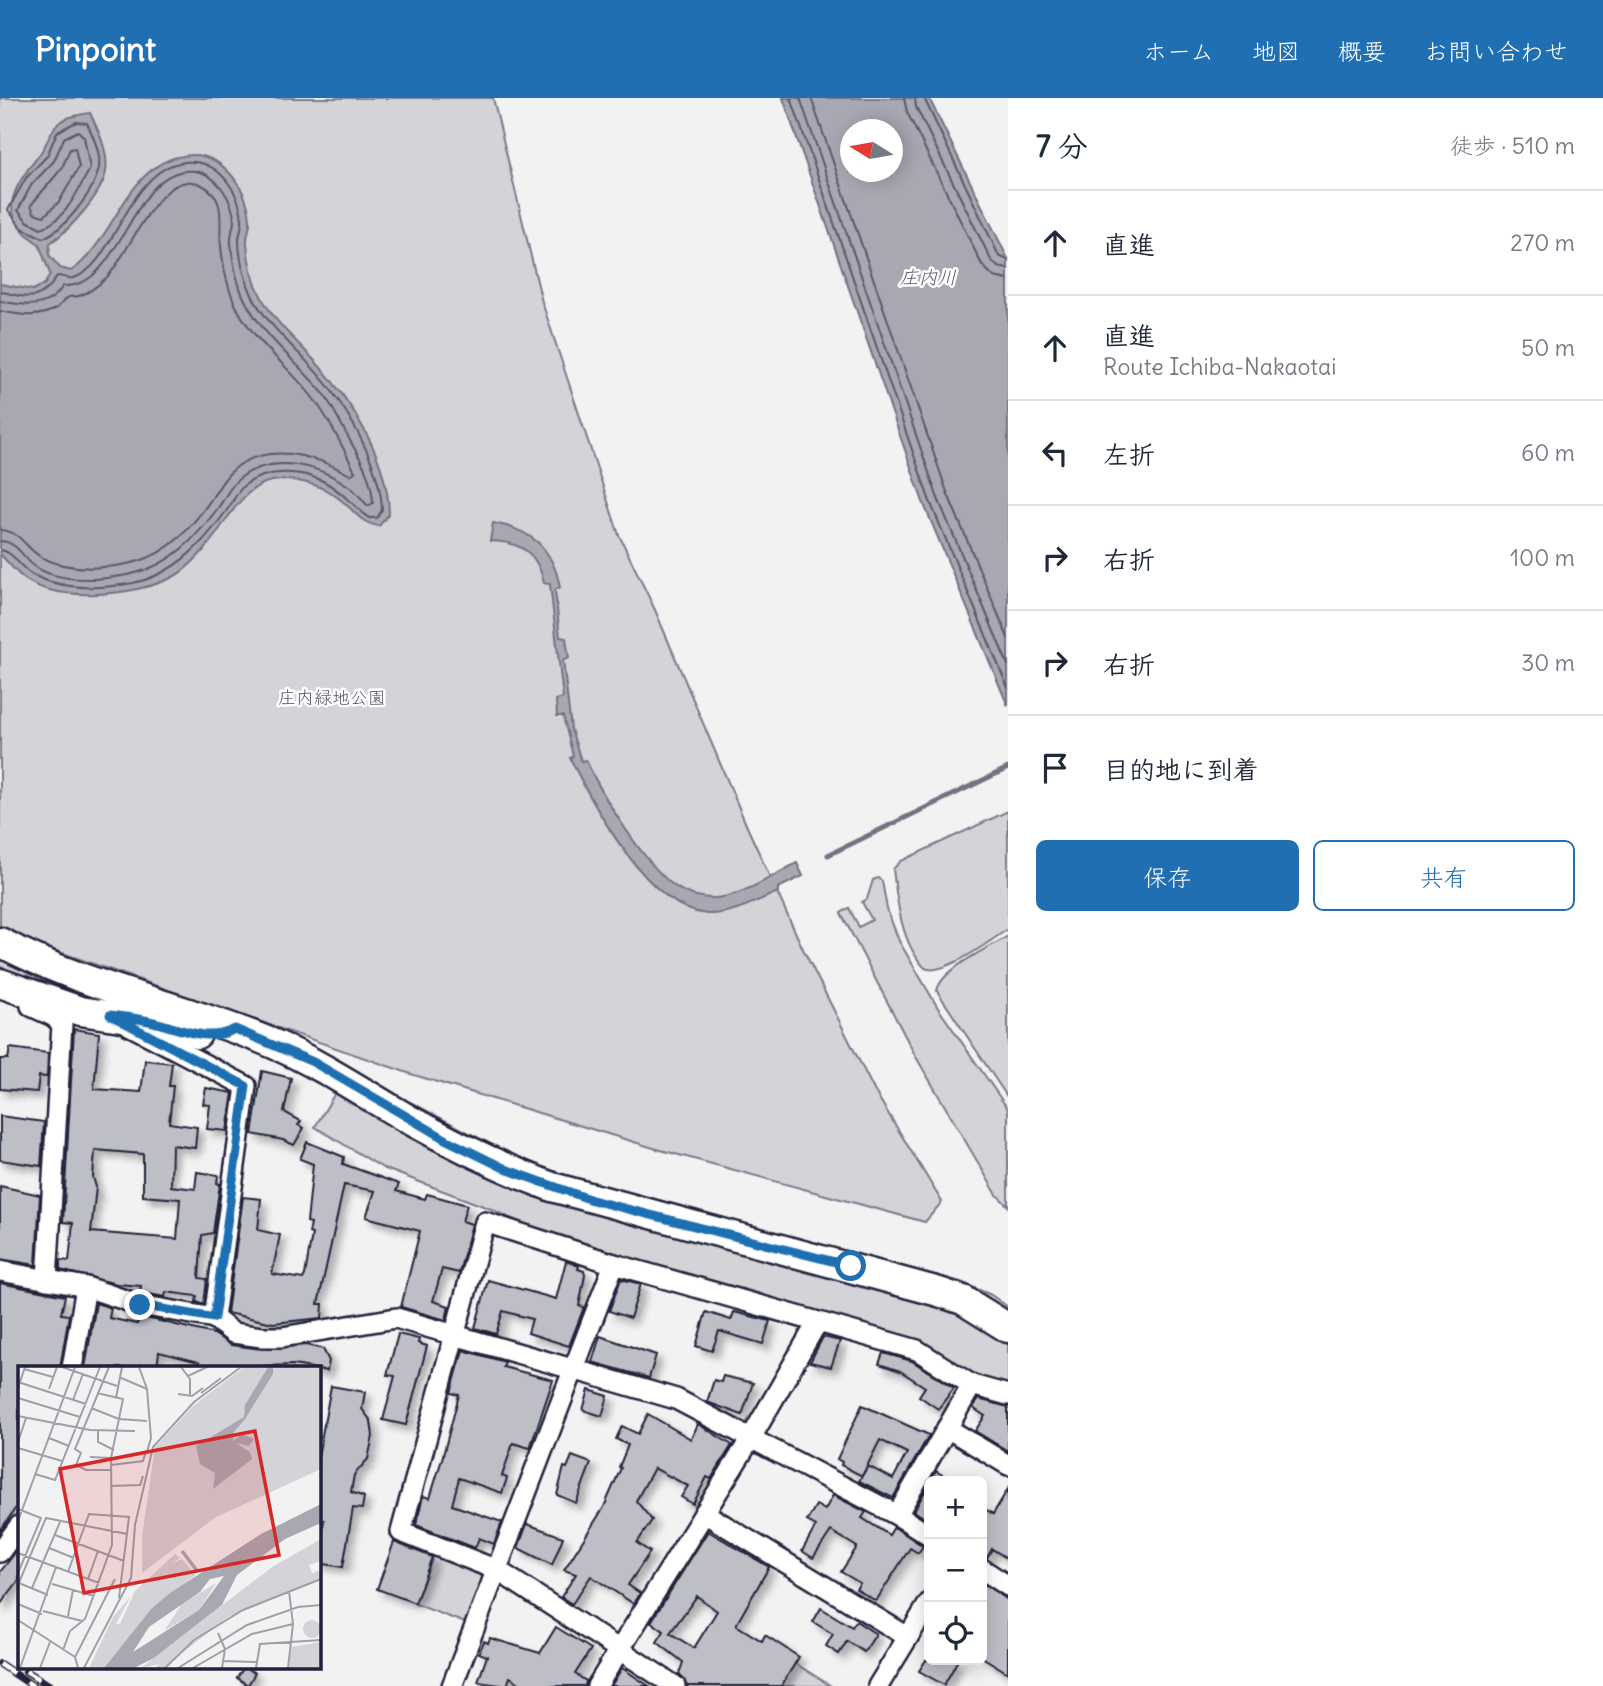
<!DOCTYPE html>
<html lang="ja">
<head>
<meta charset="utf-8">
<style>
	body { margin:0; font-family:Delius,"Klee One",sans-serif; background:#f6f6f7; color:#1f2937 }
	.controls { position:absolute; right:21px; bottom:21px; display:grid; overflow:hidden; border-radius:10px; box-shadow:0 4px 18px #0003 }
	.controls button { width:63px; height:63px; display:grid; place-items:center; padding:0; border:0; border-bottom:2px solid #e0e1e3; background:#fff; color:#1f2937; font:35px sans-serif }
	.compass { position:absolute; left:840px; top:21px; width:63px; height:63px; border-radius:50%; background:#fff; box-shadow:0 4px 18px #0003; rotate:281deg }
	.stop { position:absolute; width:21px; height:21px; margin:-16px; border:5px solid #1f6fb2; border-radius:50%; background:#fff }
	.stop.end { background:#1f6fb2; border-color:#fff; box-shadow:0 2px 7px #0008 }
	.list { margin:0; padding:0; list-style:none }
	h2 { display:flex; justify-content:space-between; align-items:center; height:91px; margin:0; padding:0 28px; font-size:30px }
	h2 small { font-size:23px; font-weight:400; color:#747a83 }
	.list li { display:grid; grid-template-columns:46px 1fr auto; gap:21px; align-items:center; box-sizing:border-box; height:105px; padding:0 28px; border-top:2px solid #e0e1e3 }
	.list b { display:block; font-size:26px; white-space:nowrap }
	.list p { margin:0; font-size:23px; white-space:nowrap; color:#747a83 }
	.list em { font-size:23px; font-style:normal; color:#747a83 }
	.actions { display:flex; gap:14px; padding:21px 28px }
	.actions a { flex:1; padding:16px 0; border:2px solid #1f6fb2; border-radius:10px; text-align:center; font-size:24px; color:#1f6fb2 }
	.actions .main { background:#1f6fb2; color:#fff }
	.icon { flex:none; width:38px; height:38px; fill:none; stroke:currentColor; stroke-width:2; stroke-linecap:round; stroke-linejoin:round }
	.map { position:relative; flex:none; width:1008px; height:1588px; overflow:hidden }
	header { display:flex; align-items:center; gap:42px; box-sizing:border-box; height:98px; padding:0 35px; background:#1f6fb2; color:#fff }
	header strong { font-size:33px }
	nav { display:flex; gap:38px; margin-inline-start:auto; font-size:24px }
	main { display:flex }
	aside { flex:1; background:#fff }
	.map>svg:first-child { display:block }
	.green { fill:#d3d3d8; stroke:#7a7a8a; stroke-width:2 }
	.water { fill:#a8a8b2; stroke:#727282; stroke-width:2; fill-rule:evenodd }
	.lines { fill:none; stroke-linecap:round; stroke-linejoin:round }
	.shore { stroke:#58586b; stroke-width:2 }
	.stream { stroke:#727282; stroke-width:5 }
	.building { fill:#bebec6; stroke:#22223b; stroke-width:2; fill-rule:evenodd; filter:url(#shadow) }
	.street-casing { stroke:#22223b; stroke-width:24 }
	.secondary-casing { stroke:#22223b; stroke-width:33 }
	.street { stroke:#fff; stroke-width:19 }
	.secondary { stroke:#fff; stroke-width:28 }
	.rail-casing { stroke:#22223b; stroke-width:8 }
	.rail { stroke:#fff; stroke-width:5; stroke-dasharray:16; stroke-linecap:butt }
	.route { stroke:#1f6fb2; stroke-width:9 }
	.labels { text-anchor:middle; stroke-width:5; stroke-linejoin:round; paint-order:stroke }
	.park-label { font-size:18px; fill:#57576a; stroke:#fff }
	.water-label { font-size:19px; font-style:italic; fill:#58586b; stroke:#fff }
	.inset-river { fill:none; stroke:#a8a8b2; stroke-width:3.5 }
	.inset-road { fill:none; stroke:#9f9fa9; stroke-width:2 }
	.view { fill:#d62828; fill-opacity:0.15; stroke:#d62828; stroke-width:3.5 }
	.inset-edge { fill:none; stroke:#22223b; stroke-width:3.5 }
</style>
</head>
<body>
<header>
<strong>Pinpoint</strong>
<nav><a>ホーム</a><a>地図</a><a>概要</a><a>お問い合わせ</a></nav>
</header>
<main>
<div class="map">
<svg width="1008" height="1588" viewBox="0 0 1008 1588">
	<defs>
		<filter id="shadow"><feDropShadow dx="6" dy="6" stdDeviation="3.5" flood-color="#0004"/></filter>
	</defs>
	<rect width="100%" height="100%" fill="#f2f2f3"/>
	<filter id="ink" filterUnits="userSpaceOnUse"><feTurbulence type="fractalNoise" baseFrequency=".0143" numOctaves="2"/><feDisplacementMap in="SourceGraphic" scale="14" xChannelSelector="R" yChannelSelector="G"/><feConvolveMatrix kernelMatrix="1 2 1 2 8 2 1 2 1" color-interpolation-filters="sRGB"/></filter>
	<g filter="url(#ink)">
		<!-- green -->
		<g class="green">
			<polygon points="0,0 493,0 542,204 619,437 655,512 748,731 803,851 874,992 942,1104 925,1124 657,1051 411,976 28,843 0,828"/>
			<path d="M1008 713V831C991 842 943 879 925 870 901 845 897 803 893 771L901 763Z"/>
			<polygon points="878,780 882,783 887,811 899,843 938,910 1008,1011 1008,1108 997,1097 916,959 841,815 849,810 859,829 872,822 862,804 867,801 873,782"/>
			<path d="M1008 838V1000L937 893C941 871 989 850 1008 838Z"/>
			<polygon points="0,853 141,916 0,876"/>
			<polygon points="338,990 592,1109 701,1144 889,1190 953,1209 1008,1243 1008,1291 536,1132 491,1111 383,1070 315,1029"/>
			<polygon points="400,1001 412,1005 515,1059 568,1078 961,1184 991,1197 1008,1209 1008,1217 513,1064"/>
			<polygon points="434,1455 480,1472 483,1478 465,1525 415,1506"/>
			<polygon points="793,1564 831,1588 782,1588"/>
		</g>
		<!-- water -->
		<g class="water">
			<path d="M783 0H929L1008 161V608L923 404ZM850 32H892V74H850Z"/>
			<path d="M90 15C98 32 109 54 106 73 103 95 69 133 50 145L49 157 60 170 71 173C117 142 127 58 193 57 225 57 250 95 250 124 250 131 246 138 247 145 248 163 252 180 260 196 272 222 295 241 314 262 351 302 388 360 389 416L379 428C360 425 356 414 341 402 323 387 296 379 272 383 241 388 223 431 203 453 195 462 182 475 171 480 136 497 60 505 26 482 17 476 8 464 0 456V186L33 192 45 186 50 176 39 146C0 119 7 97 36 61 58 33 45 21 90 15Z"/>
			<path d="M493 425C532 432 552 449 560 489L555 492 560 539 566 540 569 560 563 562 571 631 581 663 586 662C601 696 646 769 676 789 688 798 709 802 723 799 747 795 775 776 797 765L803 778 778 790V794C756 803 731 817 707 816 649 812 593 707 570 660L573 658 563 618H557L556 602 563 600 550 486 544 485C537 454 521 444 490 443Z"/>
		</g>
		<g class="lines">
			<!-- shore -->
			<g class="shore">
				<polyline points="791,0 929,401 1008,590"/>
				<polyline points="800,0 937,398 1008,567"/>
				<polyline points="811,0 947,394 1008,540"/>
				<polyline points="904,0 907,14 982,167 994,179 1008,182"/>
				<polyline points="915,0 916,9 991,162 998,169 1008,171"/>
				<polyline points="924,0 999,158 1008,162"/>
				<path d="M76 24 87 25C93 38 103 59 98 74 92 96 64 132 43 140L22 130 8 112 26 80 47 58 57 34Z"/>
				<path d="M78 33 84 39 90 71C78 91 66 123 41 130L27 123 18 112 32 86 54 63 64 40Z"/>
				<polygon points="75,50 79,69 59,104 44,118 34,115 31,107 62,70 70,51"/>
				<path d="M0 193C28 201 42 204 57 178 62 178 69 181 73 180 117 169 129 58 195 64 222 67 240 96 242 121 243 128 239 135 239 142 239 161 246 186 255 203 275 237 308 260 331 292 355 324 381 373 382 412L377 420H369C353 407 342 393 323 383 300 372 268 371 246 386 238 391 233 404 227 412 203 446 175 476 133 485 101 491 63 492 33 477 20 471 14 453 0 452"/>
				<path d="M0 203C24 208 48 212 63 188 123 192 131 65 195 73 217 76 234 103 234 124 233 131 230 138 231 145 233 166 237 188 247 206 266 241 298 265 323 295 334 310 342 329 352 346 363 365 372 382 373 405L368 408C362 402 357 394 350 389 319 367 273 355 240 380 231 386 225 400 218 410 195 441 171 467 132 476 104 482 57 486 33 467 22 458 16 443 0 443"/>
				<path d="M0 213C21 217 37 221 57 210 61 207 64 201 69 199 72 198 76 199 79 198 88 195 99 187 106 180 128 161 160 65 202 87 228 100 218 126 221 148 223 169 227 190 237 210 256 247 292 270 316 304 331 324 344 351 355 374L350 377C316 357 264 342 231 374 223 381 218 391 212 400 191 431 166 459 127 466 100 471 68 473 43 460 26 452 22 433 0 432"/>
			</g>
			<!-- stream -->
			<polyline class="stream" points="828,757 1008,670"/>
		</g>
		<!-- building -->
		<g class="building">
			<path d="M74 931 99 935 94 991 141 994 145 962 172 965 169 988H173L169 1025 197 1029 195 1050 172 1047 171 1088 195 1091 197 1074 218 1077 217 1085 220 1086 213 1135 202 1137 199 1180 207 1181 204 1206 196 1204 197 1198 166 1194 165 1199 143 1195 140 1194 141 1188 117 1186 60 1172V1162L69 1163 73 1125 63 1124ZM95 1052 143 1056V1098L180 1101 177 1141 91 1134 96 1089 93 1079Z"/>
			<polygon points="10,950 48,955 47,979 39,978 37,994 0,991 0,961 8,961"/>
			<polygon points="262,973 291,980 284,1014 301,1023 298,1027 304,1030 294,1047 283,1042 252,1036"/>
			<polygon points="206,990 233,995 227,1033 207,1031 210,1007 203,1006"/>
			<polygon points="0,1018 44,1024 41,1068 0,1062"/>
			<polygon points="307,1044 344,1059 343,1066 399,1086 396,1093 425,1101 427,1096 467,1107 462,1123 472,1126 459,1175 442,1171 433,1203 449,1208 446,1222 401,1209 420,1133 366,1119 375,1093 344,1087 318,1206 323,1206 322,1220 273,1225 227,1215 243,1099 261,1101 258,1132 280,1137 272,1176 303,1181 305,1177 312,1136 309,1135 311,1125 307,1124 313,1066 300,1061"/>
			<polygon points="0,1088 40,1097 36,1167 0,1161"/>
			<polygon points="566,1163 579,1168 578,1171 584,1173 585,1177 579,1208 584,1209 569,1248 528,1235 532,1221 503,1213 496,1236 475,1230 488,1182 556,1201"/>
			<polygon points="621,1181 641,1186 630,1220 609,1213"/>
			<polygon points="0,1185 65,1198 61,1216 69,1217 60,1270 19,1270 19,1405 0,1433"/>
			<polygon points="96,1205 111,1210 109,1220 137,1226 139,1219 155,1222 214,1236 231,1247 262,1251 306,1247 323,1251 329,1263 327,1273 294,1267 198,1270 199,1264 159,1254 157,1270 85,1270"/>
			<polygon points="706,1214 731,1222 734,1214 770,1223 763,1246 719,1233 712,1253 696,1248"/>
			<polygon points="398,1236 419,1241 418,1245 427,1248 406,1327 383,1322 395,1278 387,1277"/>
			<polygon points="600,1238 656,1257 649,1280 592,1264"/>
			<polygon points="823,1239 840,1243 831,1269 810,1264"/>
			<polygon points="463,1252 505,1264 503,1269 553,1282 530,1350 513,1345 502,1378 507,1380 502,1395 459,1380 452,1407 502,1424 494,1446 479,1440 475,1450 416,1427 423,1398 430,1400 442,1361 459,1297 451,1295"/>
			<polygon points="883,1255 912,1263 954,1290 938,1311 919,1298 925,1289 900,1273 879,1266"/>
			<polygon points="723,1278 753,1285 742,1317 707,1304 714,1282 721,1284"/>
			<polygon points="331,1288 365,1294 362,1311 371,1323 373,1338 368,1361 354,1377 351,1394 364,1399 362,1411 353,1410 343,1469 318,1465 324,1422 318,1421 318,1359"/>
			<polygon points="589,1292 608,1298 602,1318 583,1312"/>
			<polygon points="978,1301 1008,1309 1008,1353 975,1333 985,1318 973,1310"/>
			<polygon points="862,1307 929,1337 893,1400 859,1383 868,1368 893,1381 907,1355 880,1342 862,1378 841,1367 842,1364 837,1361"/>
			<polygon points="648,1316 691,1341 698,1326 732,1347 711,1381 707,1379 693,1406 681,1399 688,1388 654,1370 636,1403 652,1422 637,1445 650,1454 628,1487 640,1495 634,1506 591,1478 572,1506 561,1499 576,1476 564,1472 604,1409 621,1370 619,1369 628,1347 616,1341 622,1328 638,1336"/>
			<polygon points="572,1358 591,1365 576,1405 557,1397 564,1369 567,1370"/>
			<polygon points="936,1373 952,1383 931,1383"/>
			<polygon points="929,1386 929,1423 914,1413"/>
			<polygon points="1008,1391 1008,1461 992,1451 987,1460 982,1459 982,1409 993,1416"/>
			<polygon points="833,1397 866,1414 862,1420 889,1437 894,1429 923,1448 918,1455 910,1450 876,1503 856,1491 860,1485 841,1474 857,1449 831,1433 813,1460 802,1453 816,1428 807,1423 816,1407 825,1412"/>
			<polygon points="527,1426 563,1439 552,1467 518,1450"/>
			<path d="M708 1433 769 1469 736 1527 762 1543 765 1537 799 1559 781 1588H687L679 1576 683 1564 657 1544 664 1533 651 1524ZM697 1498 717 1513 694 1550 670 1535Z"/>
			<polygon points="394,1444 432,1459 415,1505 377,1491"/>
			<polygon points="19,1450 19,1482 0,1507 0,1474"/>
			<polygon points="982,1485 1008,1502 1008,1575 982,1559"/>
			<polygon points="821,1510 852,1529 856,1523 876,1536 864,1554 847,1543 839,1556 826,1548 833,1536 813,1524"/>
			<polygon points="556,1529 591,1551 575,1576 586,1583 585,1588 524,1588 510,1579 507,1588 478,1584 487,1558 479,1555 484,1543 488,1545 490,1540 540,1555"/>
			<polygon points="926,1562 958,1562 944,1587 919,1573"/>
			<polygon points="244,1569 255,1575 248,1587 237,1580"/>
			<polygon points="622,1570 649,1588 611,1588"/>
		</g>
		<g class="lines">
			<!-- street casing -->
			<g class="street-casing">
				<g id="street">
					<polyline points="31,908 53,918 62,926 47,1182"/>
					<polyline points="129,927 246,988 214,1220"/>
					<polyline points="0,1173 86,1189 140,1207 214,1220 233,1235 262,1239 282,1239 396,1220 676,1301 897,1417 929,1437"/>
					<polyline points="72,1270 86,1189"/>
					<polyline points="947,1330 1008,1367"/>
					<polyline points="704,1415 908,1539"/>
					<polyline points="897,1417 972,1287"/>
					<polyline points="0,1454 19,1428"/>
					<polyline points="982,1471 1008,1488"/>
					<polyline points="452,1588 614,1166"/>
					<polyline points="597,1588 751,1340 817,1225"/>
					<polyline points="675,1588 497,1472 401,1434 485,1124 614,1166 917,1252 972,1287 1008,1297"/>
					<polyline points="878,1588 929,1505"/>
				</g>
			</g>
			<!-- secondary casing -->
			<g class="secondary-casing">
				<g id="secondary">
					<path d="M0 844C85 890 185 908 274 946 322 967 363 995 408 1021 455 1047 502 1070 552 1089L939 1194 963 1202 1008 1230"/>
					<polyline points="0,885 80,913 149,923 197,936"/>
				</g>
			</g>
			<!-- street -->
			<use href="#street" class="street"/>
			<!-- secondary -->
			<use href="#secondary" class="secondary"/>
			<!-- rail casing -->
			<g class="rail-casing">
				<g id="rail">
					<polyline points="0,1566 33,1588"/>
					<polyline points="26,1573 50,1588"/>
				</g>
			</g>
			<!-- rail -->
			<use href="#rail" class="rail"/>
		</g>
	</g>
	<g class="lines" filter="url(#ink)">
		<!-- route -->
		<path class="route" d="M140 1207 214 1220 246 988 110 917C123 919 136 920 149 923 178 929 207 946 235 931L313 964 447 1042 508 1072 592 1102 851 1168"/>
	</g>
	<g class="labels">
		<!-- park labels -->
		<g class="park-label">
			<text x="332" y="606">庄内緑地公園</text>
		</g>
		<!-- water labels -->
		<g class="water-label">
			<text x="928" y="186">庄内川</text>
		</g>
	</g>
	<!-- overview -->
	<g transform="translate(18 1268)">
		<rect width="303" height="303" fill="#f2f2f3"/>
		<path d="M226 1H303V103L198 151 124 207V171L137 81 175 40ZM303 173V195L291 199 294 207 303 204V213L210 251 145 302H138L141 298 123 302 254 201ZM157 188 162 192 154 197 164 193 178 209 133 243 86 302H71L95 251 113 230 98 258H102L117 225ZM198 217 181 244 146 265 164 238ZM285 263a9 9 0 1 1 18 0a9 9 0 1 1-18 0ZM303 276V302H271L273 281Z" fill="#d3d3d8"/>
		<path d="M250 1H255V8L227 53 215 67V75L224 68 236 73 231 80 218 77 232 86 234 93 195 123 197 107 182 98 178 80 226 51 227 39ZM303 138V157L267 173 219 209 204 239 136 292 116 302H86L133 243 152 227 243 168ZM206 210 181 244 115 286 131 261 182 226 192 213Z" fill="#a8a8b2" fill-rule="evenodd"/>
		<path class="inset-river" d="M164 185 180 206"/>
		<path class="inset-road" d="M44 1 99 20M91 1 57 83 63 87 58 99 68 104H93M121 1 129 23 133 72 129 86M163 1 172 13V30M6 3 35 11M170 10 189 1M101 11 129 23M0 16 68 38M0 22 7 1M31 23 39 1M183 27 203 12M160 28 174 30 185 22M0 32 62 51M98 32 104 1M55 34 65 8M73 42 101 53 129 55M0 50 72 64 117 65M80 65V76L96 84M31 72 51 80M0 76 8 52M0 82 44 95M72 91 93 92M93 99 125 95 128 85M17 108 37 114 82 1M92 120 122 119 125 110M0 143 23 152 0 207M0 155 57 1M37 169 106 195M31 182 56 192M0 187 81 217M50 206 71 148 111 151 101 232M70 213 80 185M1 217 30 229M34 218 76 230M0 219 28 152 109 168M14 222 42 156M0 238 24 248M25 245 64 255M50 250 55 224M0 254 57 291M200 267 207 283 204 302M45 284 52 265 67 253 94 179 93 92 105 33 79 27M205 295 239 296M2 302 38 201M22 302 32 276M60 302 57 291 97 213M66 302 113 212 117 159 135 81 176 36 223 1M147 302 176 274 225 244 303 213M160 302 229 259 280 241 303 239M175 302 234 268 275 258M238 302 242 278 303 274M270 302 275 258 271 225"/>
		<path class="view" d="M237 65 261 189 66 227 42 103Z"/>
		<rect width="303" height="303" class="inset-edge"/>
	</g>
</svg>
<div class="controls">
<button>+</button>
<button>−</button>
<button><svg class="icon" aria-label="locate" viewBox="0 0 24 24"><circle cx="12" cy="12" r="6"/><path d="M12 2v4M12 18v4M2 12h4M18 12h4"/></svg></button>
</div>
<svg class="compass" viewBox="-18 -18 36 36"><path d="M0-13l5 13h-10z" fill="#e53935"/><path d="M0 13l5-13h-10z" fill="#747a83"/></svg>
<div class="stop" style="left:851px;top:1168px"></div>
<div class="stop end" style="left:140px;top:1207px"></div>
</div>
<aside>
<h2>7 分<small>徒歩 · 510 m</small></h2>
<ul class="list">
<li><svg class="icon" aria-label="ahead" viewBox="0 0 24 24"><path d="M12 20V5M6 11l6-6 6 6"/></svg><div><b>直進</b></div><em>270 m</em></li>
<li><svg class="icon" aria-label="ahead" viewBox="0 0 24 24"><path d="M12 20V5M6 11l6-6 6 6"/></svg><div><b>直進</b><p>Route Ichiba-Nakaotai</p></div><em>50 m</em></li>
<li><svg class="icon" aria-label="left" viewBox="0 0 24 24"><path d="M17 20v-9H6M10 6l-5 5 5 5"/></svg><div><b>左折</b></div><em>60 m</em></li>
<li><svg class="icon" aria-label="right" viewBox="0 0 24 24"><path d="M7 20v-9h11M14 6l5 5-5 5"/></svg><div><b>右折</b></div><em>100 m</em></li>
<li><svg class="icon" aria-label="right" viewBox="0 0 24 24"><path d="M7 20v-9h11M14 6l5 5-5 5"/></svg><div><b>右折</b></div><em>30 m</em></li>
<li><svg class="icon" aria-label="arrive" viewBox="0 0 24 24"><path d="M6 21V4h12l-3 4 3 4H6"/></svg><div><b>目的地に到着</b></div></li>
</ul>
<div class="actions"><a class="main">保存</a><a>共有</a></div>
</aside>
</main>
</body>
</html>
